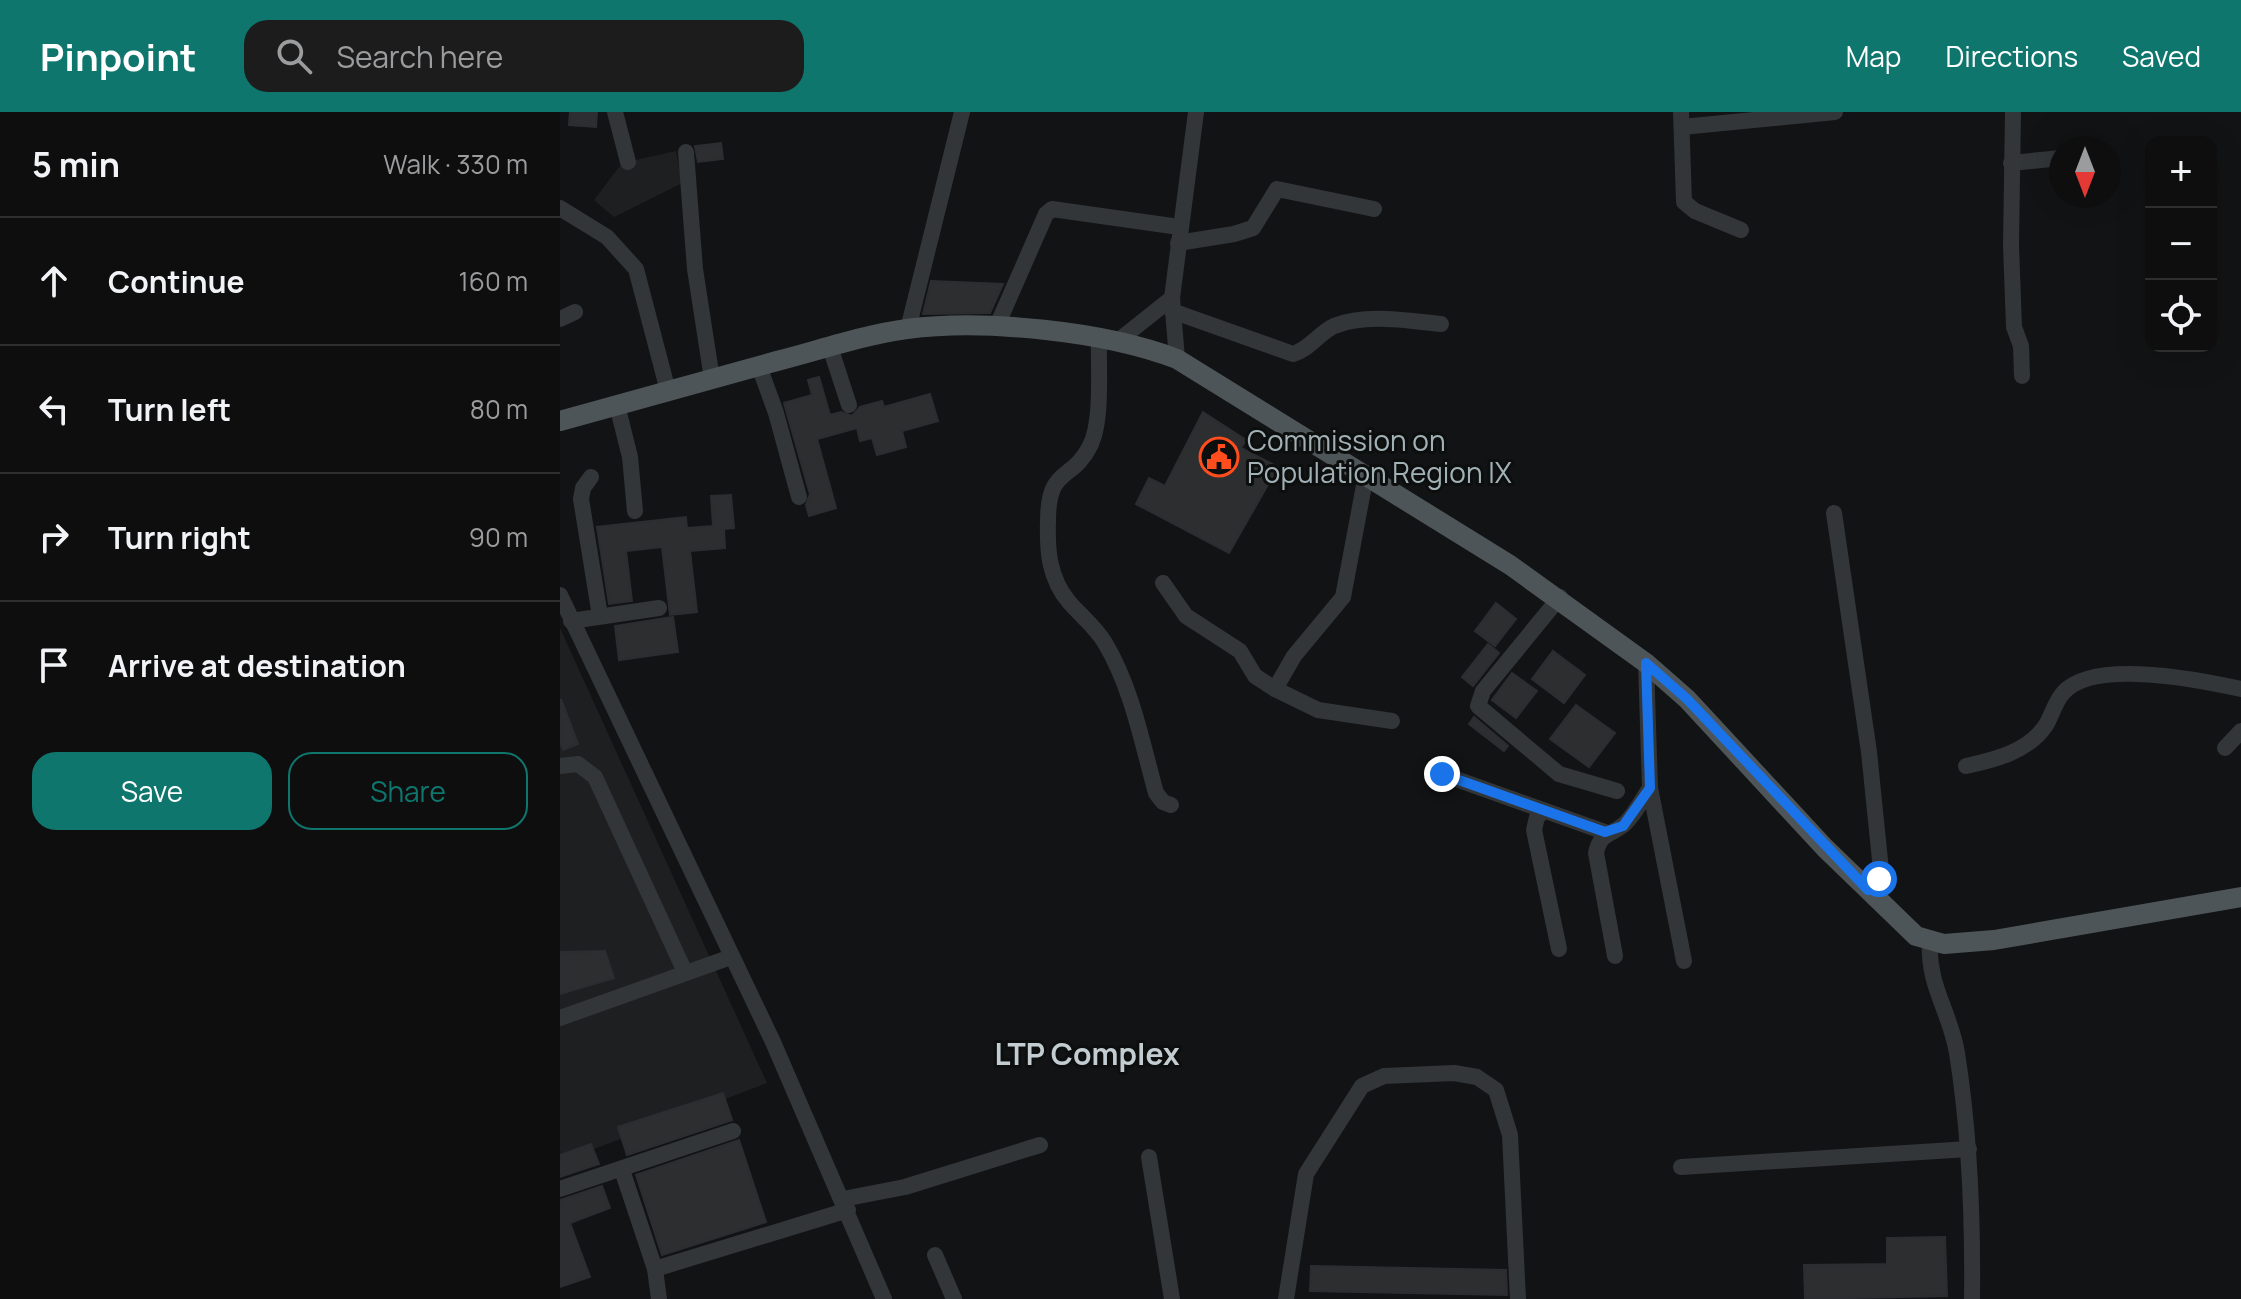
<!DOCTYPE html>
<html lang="en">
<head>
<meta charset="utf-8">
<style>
	body { margin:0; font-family:Manrope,sans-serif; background:#1c1c1d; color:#f1f3f6 }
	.controls { position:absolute; right:24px; top:24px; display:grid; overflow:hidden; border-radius:16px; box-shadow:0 8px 32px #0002 }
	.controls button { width:72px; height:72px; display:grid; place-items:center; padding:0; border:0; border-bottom:2px solid #2e2e2f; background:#0e0e0f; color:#f1f3f6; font:40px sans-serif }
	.compass { position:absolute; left:1489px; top:24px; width:72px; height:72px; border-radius:50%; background:#0e0e0f; box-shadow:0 8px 32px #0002; rotate:180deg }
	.stop { position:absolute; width:24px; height:24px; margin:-18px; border:6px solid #1a73e8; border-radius:50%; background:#fff }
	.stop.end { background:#1a73e8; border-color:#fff; box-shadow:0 2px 8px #0008 }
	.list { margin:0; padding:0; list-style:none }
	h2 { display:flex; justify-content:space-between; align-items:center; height:104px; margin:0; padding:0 32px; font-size:34px }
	h2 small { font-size:26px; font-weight:400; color:#9b9c9e }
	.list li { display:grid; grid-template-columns:52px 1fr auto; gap:24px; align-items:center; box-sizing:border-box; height:128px; padding:0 32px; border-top:2px solid #2e2e2f }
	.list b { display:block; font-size:30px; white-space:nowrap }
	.list em { font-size:26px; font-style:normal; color:#9b9c9e }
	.actions { display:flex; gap:16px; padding:24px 32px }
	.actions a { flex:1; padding:18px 0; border:2px solid #0f766e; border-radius:24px; text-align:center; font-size:28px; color:#0f766e }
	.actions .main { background:#0f766e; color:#fff }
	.icon { flex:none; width:44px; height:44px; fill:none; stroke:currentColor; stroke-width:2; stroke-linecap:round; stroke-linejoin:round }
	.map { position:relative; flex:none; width:1681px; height:1187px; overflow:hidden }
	header { display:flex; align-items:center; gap:48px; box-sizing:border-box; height:112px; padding:0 40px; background:#0f766e; color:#fff }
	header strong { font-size:38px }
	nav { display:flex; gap:44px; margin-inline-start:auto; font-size:28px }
	.search { width:560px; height:72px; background:#1c1c1d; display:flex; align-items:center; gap:20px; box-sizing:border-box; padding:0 28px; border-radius:24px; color:#9b9c9e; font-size:30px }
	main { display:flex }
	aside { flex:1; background:#0e0e0f }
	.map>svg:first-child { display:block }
	.built { fill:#1e1f21 }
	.building { fill:#2c2e30; stroke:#2b2d30; stroke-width:2 }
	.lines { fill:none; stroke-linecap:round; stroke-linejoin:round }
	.minor { stroke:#323639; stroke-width:16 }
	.major { stroke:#4e5558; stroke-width:20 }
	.route { stroke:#1a73e8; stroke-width:10 }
	.labels { text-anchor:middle; stroke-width:6; stroke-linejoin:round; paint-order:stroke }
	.poi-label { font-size:28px; fill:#a2b1b5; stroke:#0d0e0e; text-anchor:start }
	.neighbourhood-label { font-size:30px; font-weight:bold; fill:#c3cdd1; stroke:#0d0e0e }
</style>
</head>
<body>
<header>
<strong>Pinpoint</strong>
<div class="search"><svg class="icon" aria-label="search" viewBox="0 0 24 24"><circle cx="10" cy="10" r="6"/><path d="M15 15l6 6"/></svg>Search here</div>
<nav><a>Map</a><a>Directions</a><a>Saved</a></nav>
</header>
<main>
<aside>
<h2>5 min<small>Walk · 330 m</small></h2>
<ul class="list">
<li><svg class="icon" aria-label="ahead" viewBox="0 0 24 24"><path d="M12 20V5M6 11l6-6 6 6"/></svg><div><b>Continue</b></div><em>160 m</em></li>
<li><svg class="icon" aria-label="left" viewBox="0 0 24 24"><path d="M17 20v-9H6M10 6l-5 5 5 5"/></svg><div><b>Turn left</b></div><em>80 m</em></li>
<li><svg class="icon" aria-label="right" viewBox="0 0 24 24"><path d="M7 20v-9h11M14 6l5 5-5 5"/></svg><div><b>Turn right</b></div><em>90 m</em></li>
<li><svg class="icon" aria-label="arrive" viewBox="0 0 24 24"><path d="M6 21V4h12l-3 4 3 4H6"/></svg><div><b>Arrive at destination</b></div></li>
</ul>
<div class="actions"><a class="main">Save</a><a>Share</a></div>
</aside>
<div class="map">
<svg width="1681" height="1187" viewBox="0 0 1681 1187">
	<rect width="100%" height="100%" fill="#121314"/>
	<!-- built -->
	<g class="built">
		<polygon points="116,39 122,71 54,105 34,88 62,51"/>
		<polygon points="0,516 207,971 0,1050"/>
	</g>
	<!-- building -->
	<g class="building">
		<polygon points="10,0 37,0 36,15 9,13"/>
		<polygon points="161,31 163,47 138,50 135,34"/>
		<polygon points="371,169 443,172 430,201 363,202"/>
		<polygon points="259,265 270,303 281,300 292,304 300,295 322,289 324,295 370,282 378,309 342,319 346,335 317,343 312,326 300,329 297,316 257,327 276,396 249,404 246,393 250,382 224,291 252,283 248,268"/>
		<polygon points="643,300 686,328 681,336 718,355 669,441 576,392 589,366 605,374"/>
		<polygon points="171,383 174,416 164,417 165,436 130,439 137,500 110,503 102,435 66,439 72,489 49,492 37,415 126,405 127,416 153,414 151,384"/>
		<polygon points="936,491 956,507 935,534 915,519"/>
		<polygon points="113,505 118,540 59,548 55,514"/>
		<polygon points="928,532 939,541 913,574 902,565"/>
		<polygon points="993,539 1025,563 1004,591 972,567"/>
		<polygon points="952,561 977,579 956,606 932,588"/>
		<polygon points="1,587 18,632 3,638 0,630"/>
		<polygon points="1016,593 1055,621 1029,655 990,627"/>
		<polygon points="914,605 948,634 944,639 909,612"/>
		<polygon points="45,839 54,866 0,882 0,840"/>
		<polygon points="163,981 172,1008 67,1043 58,1015"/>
		<polygon points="179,1028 206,1110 102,1143 76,1063"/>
		<polygon points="31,1032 39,1052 0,1065 0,1043"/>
		<polygon points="42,1074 50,1096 10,1111 30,1165 0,1175 0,1088"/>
		<polygon points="1385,1125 1387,1184 1245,1187 1244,1153 1327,1152 1327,1126"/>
		<polygon points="751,1154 946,1158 947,1183 750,1179"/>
	</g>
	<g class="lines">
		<!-- minor -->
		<g class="minor">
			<polyline points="55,0 68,50"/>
			<polyline points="1121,0 1124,90 1135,99 1181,118"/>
			<polyline points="1453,0 1451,133 1454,215 1461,234 1462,264"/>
			<polyline points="1122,15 1275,0"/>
			<polyline points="126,40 135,157 152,267"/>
			<polyline points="1451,51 1501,46"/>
			<polyline points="0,96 47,125 76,157 108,279"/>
			<polyline points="618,131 674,122 693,116 717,77 814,97"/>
			<path d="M612 199 733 242C750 237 759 221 774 214 806 201 849 209 881 212"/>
			<polyline points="0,207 15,200"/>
			<polyline points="436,216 486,102 492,97 619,115"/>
			<polyline points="348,217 402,0"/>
			<path d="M539 225C538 254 543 309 530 334 512 370 488 354 488 409 487 439 489 466 509 490 521 504 535 514 545 531 572 576 582 631 596 681L603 690 611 693"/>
			<polyline points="558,229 612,186"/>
			<polyline points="270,235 289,293"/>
			<polyline points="617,247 612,186 636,0"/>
			<polyline points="199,254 216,301 239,385"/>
			<polyline points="57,293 70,345 75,399"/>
			<polyline points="31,365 23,376 21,387 40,504"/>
			<polyline points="1274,401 1309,640 1321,758 1316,771 1308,778"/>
			<polyline points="603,471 626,504 680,539 695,564 715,577 758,598 832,609"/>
			<polyline points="0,483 213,930 324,1187"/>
			<polyline points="1000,485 923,579 918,594 999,662 1057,679"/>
			<polyline points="11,509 99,496"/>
			<polyline points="1086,551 1090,676 1124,849"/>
			<polyline points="715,577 734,544 783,485 806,363"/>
			<polyline points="1665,636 1681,619"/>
			<polyline points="0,654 18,652 35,665 125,860"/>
			<path d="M1406 654C1434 648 1468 640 1486 613 1492 603 1495 590 1503 581 1533 546 1640 568 1681 577"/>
			<polyline points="882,662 1045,720"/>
			<polyline points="984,699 977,705 974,718 999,837"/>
			<path d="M1370 829C1367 873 1390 899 1397 941 1410 1023 1413 1105 1412 1187"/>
			<path d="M1055 844 1036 741C1040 722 1048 724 1062 714 1073 706 1082 687 1090 676"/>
			<polyline points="0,906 171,845"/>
			<polyline points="589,1045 612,1187"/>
			<polyline points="1121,1055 1409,1037"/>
			<polyline points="62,1058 95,1157 99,1187"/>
			<polyline points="0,1077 173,1019"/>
			<polyline points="283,1087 345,1075 480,1033"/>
			<polyline points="375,1143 394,1187"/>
			<polyline points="95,1157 288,1098"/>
			<polyline points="726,1187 746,1062 802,974 824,964 894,961 917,965 936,978 950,1023 958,1187"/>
		</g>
		<!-- major -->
		<path class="major" d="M0 309C72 289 145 269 217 249 260 238 303 223 347 217 425 207 544 219 617 247L950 453 1086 551 1127 587 1265 736 1356 824 1384 832 1434 828 1681 785"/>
	</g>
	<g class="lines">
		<!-- route -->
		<polyline class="route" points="882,662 1045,720 1063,714 1090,676 1086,551 1127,587 1308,778 1319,767"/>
	</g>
	<!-- icons -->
	<defs>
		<g id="civic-ring" transform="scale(2)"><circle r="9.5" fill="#0d0e0e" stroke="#ff4d1e" stroke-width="1.5"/><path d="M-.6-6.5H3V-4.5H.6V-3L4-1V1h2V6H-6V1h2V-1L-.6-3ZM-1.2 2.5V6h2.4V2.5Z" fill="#ff4d1e"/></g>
	</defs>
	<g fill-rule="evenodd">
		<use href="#civic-ring" x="659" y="345"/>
	</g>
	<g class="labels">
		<!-- poi labels -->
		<g class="poi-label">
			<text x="687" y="339">Commission on<tspan x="687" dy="32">Population Region IX</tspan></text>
		</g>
		<!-- neighbourhood labels -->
		<g class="neighbourhood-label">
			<text x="527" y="953">LTP Complex</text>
		</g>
	</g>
</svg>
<div class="controls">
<button>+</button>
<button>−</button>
<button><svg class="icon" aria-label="locate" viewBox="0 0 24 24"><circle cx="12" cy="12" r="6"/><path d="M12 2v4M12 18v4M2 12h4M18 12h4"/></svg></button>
</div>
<svg class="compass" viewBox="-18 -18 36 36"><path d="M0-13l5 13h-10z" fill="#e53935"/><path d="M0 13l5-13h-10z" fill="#9b9c9e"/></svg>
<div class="stop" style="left:1319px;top:767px"></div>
<div class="stop end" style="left:882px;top:662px"></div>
</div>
</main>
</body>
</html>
